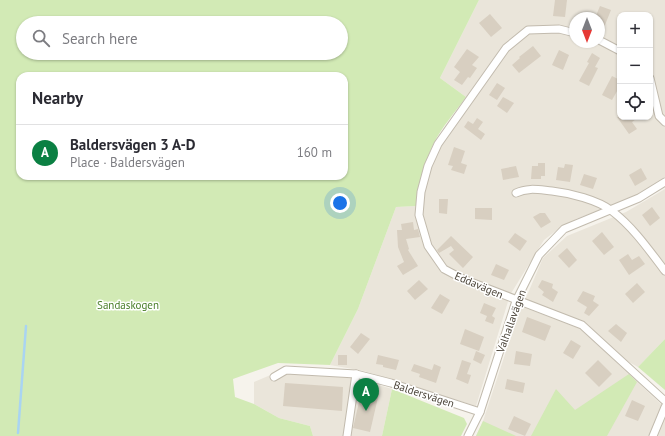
<!DOCTYPE html>
<html lang="en">
<head>
<meta charset="utf-8">
<style>
	body { margin:0; font-family:"PT Sans",sans-serif; background:#f7f7f7; color:#2b2b33 }
	.controls { position:absolute; right:12px; top:12px; display:grid; overflow:hidden; border-radius:8px; box-shadow:0 1px 3px #0004 }
	.controls button { width:36px; height:36px; display:grid; place-items:center; padding:0; border:0; border-bottom:1px solid #e1e1e2; background:#fff; color:#2b2b33; font:20px sans-serif }
	.compass { position:absolute; left:569px; top:12px; width:36px; height:36px; border-radius:50%; background:#fff; box-shadow:0 1px 3px #0004; rotate:180deg }
	.you { position:absolute; left:340px; top:203px; width:14px; height:14px; margin:-10px; border:3px solid #fff; border-radius:50%; background:#1a73e8; box-shadow:0 0 0 6px #1a73e833 }
	.badge { display:grid; place-items:center; width:26px; height:26px; border-radius:50%; background:#0b8043; color:#fff; font-size:13px; font-weight:700 }
	.pin { position:absolute; translate:-50% -33px; filter:drop-shadow(0 1px 2px #0008) }
	.pin::after { content:''; position:absolute; top:21px; width:14px; height:12px; background:inherit; clip-path:polygon(0 0,100% 0,50% 100%) }
	.list { margin:0; padding:0; list-style:none }
	h2 { display:flex; justify-content:space-between; align-items:center; height:52px; margin:0; padding:0 16px; font-size:17px }
	h2 small { font-size:13px; font-weight:400; color:#7c7c81 }
	.list li { display:grid; grid-template-columns:26px 1fr auto; gap:12px; align-items:center; box-sizing:border-box; height:56px; padding:0 16px; border-top:1px solid #e1e1e2 }
	.list b { display:block; font-size:15px; white-space:nowrap }
	.list p { margin:0; font-size:13px; white-space:nowrap; color:#7c7c81 }
	.list em { font-size:13px; font-style:normal; color:#7c7c81 }
	.icon { flex:none; width:22px; height:22px; fill:none; stroke:currentColor; stroke-width:2; stroke-linecap:round; stroke-linejoin:round }
	.map { position:relative; flex:none; width:665px; height:436px; overflow:hidden }
	.search { position:absolute; background:#fff; box-shadow:0 1px 3px #0004; left:16px; top:16px; width:332px; height:44px; display:flex; align-items:center; gap:10px; box-sizing:border-box; padding:0 14px; border-radius:22px; color:#7c7c81; font-size:15px }
	.panel { position:absolute; background:#fff; box-shadow:0 1px 3px #0004; left:16px; top:72px; width:332px; height:108px; border-radius:12px }
	.map>svg:first-child { display:block }
	.residential { fill:#eae5da; fill-rule:evenodd }
	.green { fill:#d2eab5; fill-rule:evenodd }
	.lines { fill:none; stroke-linecap:round; stroke-linejoin:round }
	.stream { stroke:#a9d4f2; stroke-width:2.5 }
	.building { fill:#d8cfc1 }
	.minor-casing { stroke:#c2bbae; stroke-width:9 }
	.minor { stroke:#fff; stroke-width:7 }
	.labels { text-anchor:middle; stroke-width:3; stroke-linejoin:round; paint-order:stroke }
	.street-label { font-size:11px; fill:#4b4439; stroke:#fff }
	.park-label { font-size:11px; fill:#4a7f2a; stroke:#fff }
</style>
</head>
<body>
<div class="map">
<svg width="665" height="436" viewBox="0 0 665 436">
	<rect width="100%" height="100%" fill="#f6f3ec"/>
	<!-- residential -->
	<g class="residential">
		<path d="M479 0H665V177L641 193 613 205 576 219 557 230 544 240 510 295 476 406 364 371 330 365 358 309 396 207 416 206 418 187 425 165 434 142 466 97 440 78ZM620 15H650V117H620ZM575 18H599V42H575Z"/>
		<polygon points="665,189 665,339 638,367 627,361 584,322 525,300 543,258 567,236 626,212"/>
		<polygon points="521,306 581,329 665,408 665,436 476,436 483,421"/>
		<polygon points="280,371 352,377 392,389 382,436 313,436 310,426 279,418 254,404 254,382"/>
	</g>
	<!-- green -->
	<g class="green">
		<path d="M0 0H479L440 78 466 97C456 111 441 128 434 143 424 163 419 184 416 206L396 207 358 309 330 365 278 363 233 379 235 397 254 404 279 418 310 426 313 436H0ZM23 23H341V53H23ZM20 76H344V176H20Z"/>
		<polygon points="665,339 665,390 638,367"/>
		<polygon points="629,374 637,382 607,436 531,436 556,389 575,410"/>
		<polygon points="392,389 464,418 467,424 461,436 382,436"/>
		<polygon points="483,421 516,436 476,436"/>
	</g>
	<g class="lines">
		<!-- stream -->
		<polyline class="stream" points="18,433 26,326"/>
	</g>
	<!-- building -->
	<g class="building">
		<polygon points="555,0 567,0 565,17 553,16"/>
		<polygon points="600,6 611,10 601,35 599,35 599,18 595,18"/>
		<polygon points="490,14 502,28 491,37 479,23"/>
		<polygon points="533,46 541,56 519,73 512,65 520,58 519,57"/>
		<polygon points="467,49 479,57 472,65 477,68 470,78 468,77 462,85 454,80 460,72 454,67"/>
		<polygon points="559,50 569,55 563,70 552,65"/>
		<polygon points="592,53 600,58 595,67 598,68 589,86 579,81 589,63 587,62"/>
		<polygon points="612,76 620,80 620,86 612,100 602,95"/>
		<polygon points="497,83 505,88 497,100 489,95"/>
		<polygon points="503,97 514,103 507,113 497,106"/>
		<polygon points="617,117 639,117 632,122 637,129 629,134"/>
		<polygon points="477,118 483,122 478,129 485,134 481,140 464,127 468,121 473,124"/>
		<polygon points="454,147 465,151 461,163 467,165 464,174 451,170 453,166 448,165"/>
		<polygon points="538,163 545,163 545,176 541,176 541,179 531,179 532,166 538,166"/>
		<polygon points="565,164 573,165 570,182 556,180 558,167 564,168"/>
		<polygon points="516,166 519,177 503,180 501,169"/>
		<polygon points="641,168 647,179 635,186 629,175"/>
		<polygon points="584,174 597,178 593,189 580,185"/>
		<polygon points="439,199 448,199 447,214 439,213"/>
		<polygon points="652,207 660,218 650,226 642,215"/>
		<polygon points="475,208 492,208 492,220 475,219"/>
		<polygon points="540,213 545,213 551,222 541,228 533,217"/>
		<polygon points="413,222 414,230 418,229 420,237 406,239 409,249 408,250 418,266 403,275 397,266 404,262 398,247 397,230 402,230 401,224"/>
		<polygon points="602,232 614,247 604,255 592,241"/>
		<polygon points="515,233 527,241 520,251 508,242"/>
		<polygon points="451,236 473,257 463,268 449,254 454,250 451,246 439,253 437,250"/>
		<polygon points="567,248 577,260 569,268 558,256"/>
		<polygon points="628,254 632,260 639,256 645,264 629,275 619,260"/>
		<polygon points="496,264 509,270 504,280 491,275"/>
		<polygon points="419,280 428,289 415,300 407,291"/>
		<polygon points="542,280 553,284 552,288 558,292 553,302 542,295 544,292 538,287"/>
		<polygon points="637,283 645,292 633,303 625,294"/>
		<polygon points="583,291 595,296 593,301 599,305 589,316 584,313 587,307 577,301"/>
		<polygon points="440,294 450,300 442,314 431,308"/>
		<polygon points="484,303 496,308 492,316 495,318 493,324 485,321 487,316 480,313"/>
		<polygon points="527,317 551,326 545,341 522,332"/>
		<polygon points="616,324 627,333 621,342 608,331"/>
		<polygon points="465,329 484,337 479,351 460,344"/>
		<polygon points="361,333 370,339 358,354 350,347"/>
		<polygon points="571,340 581,346 573,359 563,353"/>
		<polygon points="476,351 485,355 481,364 473,360"/>
		<polygon points="516,351 532,354 530,366 514,364"/>
		<rect x="338" y="355" width="9" height="10"/>
		<polygon points="378,355 399,360 396,370 383,367 383,365 376,364"/>
		<polygon points="462,360 471,363 467,374 471,375 468,384 456,379"/>
		<polygon points="598,360 612,374 599,387 585,373"/>
		<polygon points="414,364 432,370 434,364 441,367 436,383 419,377 420,374 411,371"/>
		<polygon points="507,379 525,383 523,393 505,389"/>
		<polygon points="285,383 343,387 342,411 283,406"/>
		<polygon points="362,389 379,393 370,432 353,428"/>
		<polygon points="632,400 645,406 638,421 625,416"/>
		<polygon points="514,416 531,424 525,436 508,429"/>
	</g>
	<g class="lines">
		<!-- minor casing -->
		<g class="minor-casing">
			<g id="minor">
				<polyline points="575,33 559,29 528,30 506,48 438,144 428,166 421,192 419,215 428,246 444,269 463,279 582,325 665,401"/>
				<polyline points="599,40 620,51"/>
				<polyline points="650,78 659,116 665,122"/>
				<path d="M516 193C528 187 540 190 552 191 570 193 598 200 612 211 633 227 649 250 665 271"/>
				<polyline points="274,377 286,370 356,374 391,383 480,412"/>
				<polyline points="347,436 356,374"/>
				<polyline points="468,436 480,412 516,301 539,255 564,229 639,198 665,182"/>
				<polyline points="653,436 665,407"/>
			</g>
		</g>
		<!-- minor -->
		<use href="#minor" class="minor"/>
	</g>
	<g class="labels">
		<!-- street labels -->
		<g class="street-label">
			<text transform="translate(479 285) rotate(23)" y="4">Eddavägen</text>
			<text transform="translate(511 321) rotate(-70)" y="4">Valhallavägen</text>
			<text transform="translate(424 394) rotate(18)" y="4">Baldersvägen</text>
		</g>
		<!-- park labels -->
		<g class="park-label">
			<text x="128" y="309">Sandaskogen</text>
		</g>
	</g>
</svg>
<div class="controls">
<button>+</button>
<button>−</button>
<button><svg class="icon" aria-label="locate" viewBox="0 0 24 24"><circle cx="12" cy="12" r="6"/><path d="M12 2v4M12 18v4M2 12h4M18 12h4"/></svg></button>
</div>
<svg class="compass" viewBox="-18 -18 36 36"><path d="M0-13l5 13h-10z" fill="#e53935"/><path d="M0 13l5-13h-10z" fill="#7c7c81"/></svg>
<div class="you"></div>
<div class="pin badge" style="left:366px;top:411px">A</div>
<div class="search"><svg class="icon" aria-label="search" viewBox="0 0 24 24"><circle cx="10" cy="10" r="6"/><path d="M15 15l6 6"/></svg>Search here</div>
<section class="panel">
<h2>Nearby<small></small></h2>
<ul class="list">
<li><span class="badge">A</span><div><b>Baldersvägen 3 A-D</b><p>Place · Baldersvägen</p></div><em>160 m</em></li>
</ul>
</section>
</div>
</body>
</html>
